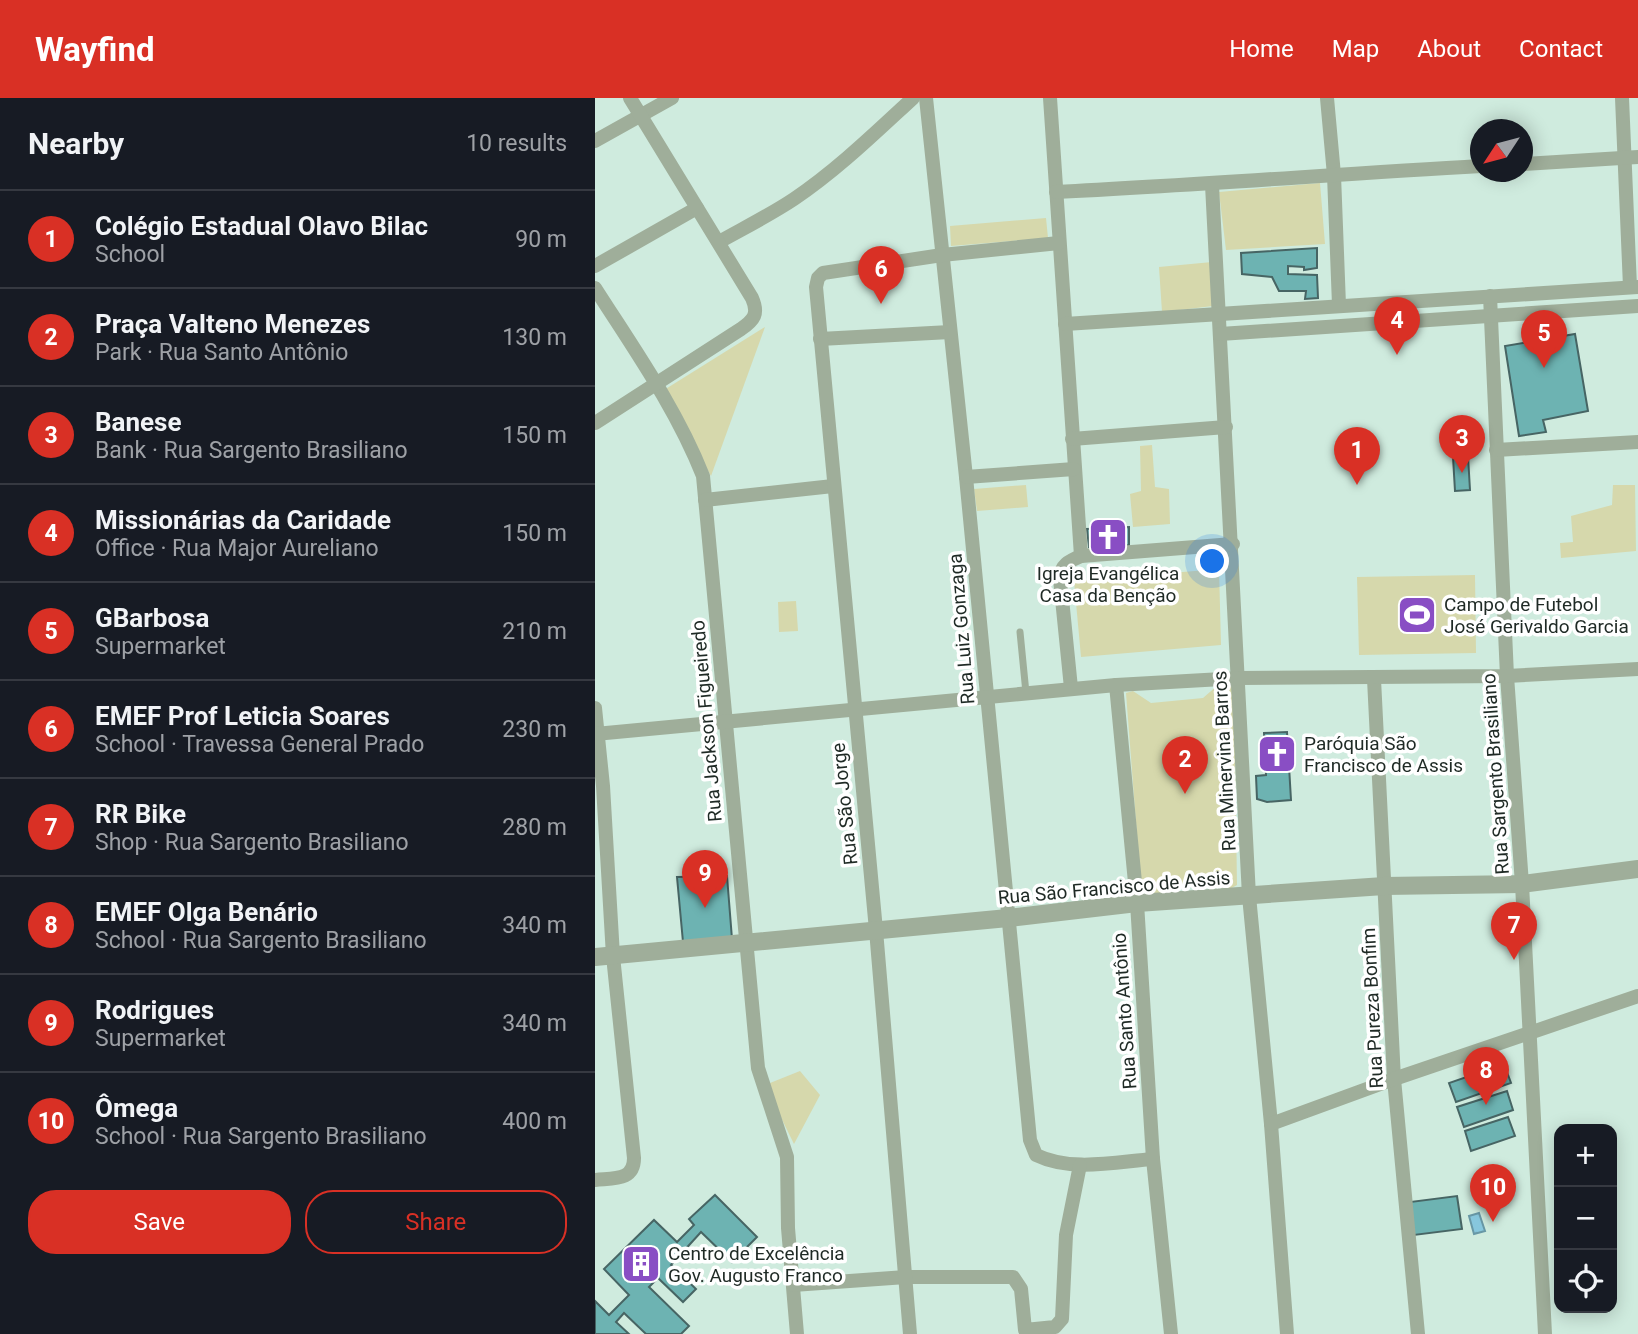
<!DOCTYPE html>
<html lang="en">
<head>
<meta charset="utf-8">
<style>
	body { margin:0; font-family:Roboto,sans-serif; background:#20242c; color:#f1f3f6 }
	.controls { position:absolute; right:21px; bottom:21px; display:grid; overflow:hidden; border-radius:14px; box-shadow:0 4px 18px #0003 }
	.controls button { width:63px; height:63px; display:grid; place-items:center; padding:0; border:0; border-bottom:2px solid #363941; background:#171b24; color:#f1f3f6; font:35px sans-serif }
	.compass { position:absolute; left:875px; top:21px; width:63px; height:63px; border-radius:50%; background:#171b24; box-shadow:0 4px 18px #0003; rotate:234deg }
	.you { position:absolute; left:618px; top:464px; width:24px; height:24px; margin:-18px; border:5px solid #fff; border-radius:50%; background:#1a73e8; box-shadow:0 0 0 10px #1a73e833 }
	.badge { display:grid; place-items:center; width:46px; height:46px; border-radius:50%; background:#d93025; color:#fff; font-size:23px; font-weight:700 }
	.pin { position:absolute; translate:-50% -58px; filter:drop-shadow(0 2px 4px #0008) }
	.pin::after { content:''; position:absolute; top:37px; width:24px; height:21px; background:inherit; clip-path:polygon(0 0,100% 0,50% 100%) }
	.list { margin:0; padding:0; list-style:none }
	h2 { display:flex; justify-content:space-between; align-items:center; height:91px; margin:0; padding:0 28px; font-size:30px }
	h2 small { font-size:23px; font-weight:400; color:#9ea1a6 }
	.list li { display:grid; grid-template-columns:46px 1fr auto; gap:21px; align-items:center; box-sizing:border-box; height:98px; padding:0 28px; border-top:2px solid #363941 }
	.list b { display:block; font-size:26px; white-space:nowrap }
	.list p { margin:0; font-size:23px; white-space:nowrap; color:#9ea1a6 }
	.list em { font-size:23px; font-style:normal; color:#9ea1a6 }
	.actions { display:flex; gap:14px; padding:21px 28px }
	.actions a { flex:1; padding:16px 0; border:2px solid #d93025; border-radius:28px; text-align:center; font-size:24px; color:#d93025 }
	.actions .main { background:#d93025; color:#fff }
	.icon { flex:none; width:38px; height:38px; fill:none; stroke:currentColor; stroke-width:2; stroke-linecap:round; stroke-linejoin:round }
	.map { position:relative; flex:none; width:1043px; height:1236px; overflow:hidden }
	header { display:flex; align-items:center; gap:42px; box-sizing:border-box; height:98px; padding:0 35px; background:#d93025; color:#fff }
	header strong { font-size:33px }
	nav { display:flex; gap:38px; margin-inline-start:auto; font-size:24px }
	main { display:flex }
	aside { flex:1; background:#171b24 }
	.map>svg:first-child { display:block }
	.green { fill:#d6d8ac }
	.water { fill:url(#water-ripples); stroke:#6898a6; stroke-width:2 }
	.building { fill:#6db3b2; stroke:#476564; stroke-width:2 }
	.lines { fill:none; stroke-linecap:round; stroke-linejoin:round }
	.service { stroke:#9fae9a; stroke-width:7 }
	.minor { stroke:#9fae9a; stroke-width:14 }
	.tertiary { stroke:#9fae9a; stroke-width:18 }
	.labels { text-anchor:middle; stroke-width:7; stroke-linejoin:round; paint-order:stroke }
	.poi-label { font-size:19px; fill:#1f2a25; stroke:#fff; text-anchor:start }
	.street-label { font-size:19px; fill:#1f2a25; stroke:#fff }
</style>
</head>
<body>
<header>
<strong>Wayfind</strong>
<nav><a>Home</a><a>Map</a><a>About</a><a>Contact</a></nav>
</header>
<main>
<aside>
<h2>Nearby<small>10 results</small></h2>
<ul class="list">
<li><span class="badge">1</span><div><b>Colégio Estadual Olavo Bilac</b><p>School</p></div><em>90 m</em></li>
<li><span class="badge">2</span><div><b>Praça Valteno Menezes</b><p>Park · Rua Santo Antônio</p></div><em>130 m</em></li>
<li><span class="badge">3</span><div><b>Banese</b><p>Bank · Rua Sargento Brasiliano</p></div><em>150 m</em></li>
<li><span class="badge">4</span><div><b>Missionárias da Caridade</b><p>Office · Rua Major Aureliano</p></div><em>150 m</em></li>
<li><span class="badge">5</span><div><b>GBarbosa</b><p>Supermarket</p></div><em>210 m</em></li>
<li><span class="badge">6</span><div><b>EMEF Prof Leticia Soares</b><p>School · Travessa General Prado</p></div><em>230 m</em></li>
<li><span class="badge">7</span><div><b>RR Bike</b><p>Shop · Rua Sargento Brasiliano</p></div><em>280 m</em></li>
<li><span class="badge">8</span><div><b>EMEF Olga Benário</b><p>School · Rua Sargento Brasiliano</p></div><em>340 m</em></li>
<li><span class="badge">9</span><div><b>Rodrigues</b><p>Supermarket</p></div><em>340 m</em></li>
<li><span class="badge">10</span><div><b>Ômega</b><p>School · Rua Sargento Brasiliano</p></div><em>400 m</em></li>
</ul>
<div class="actions"><a class="main">Save</a><a>Share</a></div>
</aside>
<div class="map">
<svg width="1043" height="1236" viewBox="0 0 1043 1236">
	<defs>
		<pattern id="water-ripples" width="26" height="14" patternUnits="userSpaceOnUse" patternTransform="scale(1.75)"><rect width="26" height="14" fill="#87c7dd"/><path d="M2 4q2-2 4 0t4 0M15 11q2-2 4 0t4 0" fill="none" stroke="#74abbe"/></pattern>
	</defs>
	<rect width="100%" height="100%" fill="#cfebde"/>
	<!-- green -->
	<g class="green">
		<polygon points="725,85 730,146 631,152 624,94"/>
		<polygon points="451,120 453,140 356,148 355,128"/>
		<polygon points="617,164 618,208 567,214 564,169"/>
		<polygon points="170,229 116,378 69,292"/>
		<polygon points="557,347 560,389 574,391 575,426 538,429 535,396 546,393 545,348"/>
		<polygon points="431,387 433,409 382,413 379,391"/>
		<polygon points="1018,387 1040,387 1041,453 966,460 965,445 978,444 976,418 1017,407"/>
		<polygon points="624,471 626,547 486,559 479,483"/>
		<polygon points="880,477 881,555 764,557 762,479"/>
		<polygon points="201,503 203,533 184,534 183,504"/>
		<polygon points="634,586 639,591 642,787 635,791 613,787 587,788 576,796 553,797 546,789 531,595 538,593 556,605 608,600 623,587"/>
		<polygon points="205,973 225,997 199,1046 170,987"/>
	</g>
	<!-- water -->
	<polygon class="water" points="884,1115 890,1133 879,1136 874,1118"/>
	<!-- building -->
	<g class="building">
		<polygon points="722,150 722,170 709,172 709,169 693,168 693,176 722,177 723,200 710,201 711,193 684,193 677,179 647,176 646,155"/>
		<polygon points="980,236 993,313 948,322 951,334 924,338 910,248"/>
		<polygon points="873,358 875,392 860,393 858,359"/>
		<polygon points="534,429 534,447 494,449 492,431"/>
		<polygon points="692,634 696,702 672,704 662,701 661,678 671,677 669,635"/>
		<polygon points="132,778 137,841 88,844 82,779"/>
		<polygon points="909,966 916,985 861,1004 854,985"/>
		<polygon points="912,993 918,1012 869,1029 862,1009"/>
		<polygon points="913,1019 920,1038 876,1053 870,1033"/>
		<polygon points="120,1097 162,1139 137,1164 106,1134 76,1167 101,1191 88,1204 63,1180 54,1189 94,1228 86,1236 51,1236 29,1215 21,1224 34,1236 0,1236 0,1203 14,1217 34,1197 9,1171 59,1122 82,1144 99,1127 94,1121"/>
		<polygon points="862,1098 867,1131 819,1137 815,1104"/>
	</g>
	<g class="lines">
		<!-- service -->
		<polyline class="service" points="425,534 431,595"/>
		<!-- minor -->
		<g class="minor">
			<path d="M331 0 371 379 435 1042 441 1057C476 1074 520 1064 558 1061"/>
			<polyline points="455,0 486,458"/>
			<polyline points="732,0 739,77 744,207"/>
			<polyline points="1027,0 1035,189"/>
			<polyline points="0,43 77,0"/>
			<polyline points="928,66 1043,59"/>
			<polyline points="617,87 654,798 676,1026 692,1236"/>
			<path d="M461 94C603 87 744 76 886 68"/>
			<path d="M124 144C149 130 175 117 199 101 242 72 280 35 318 0"/>
			<polyline points="0,168 102,110"/>
			<path d="M0 190C39 251 81 310 108 378L163 970 192 1059 193 1130 202 1236"/>
			<polyline points="895,198 912,578 927,786 950,1236"/>
			<polyline points="470,226 1043,189"/>
			<polyline points="625,236 1043,208"/>
			<polyline points="225,241 355,234"/>
			<path d="M0 325 146 231C159 222 164 216 157 200L35 0"/>
			<polyline points="477,341 631,329"/>
			<polyline points="901,352 1043,344"/>
			<polyline points="371,379 479,371"/>
			<polyline points="110,402 238,388"/>
			<polyline points="779,581 799,981 823,1236"/>
			<polyline points="521,587 542,805 558,1061 576,1236"/>
			<path d="M476 590 465 481C465 467 474 463 486 458L638 446"/>
			<path d="M0 610 8 688 18 858 39 1060C39 1083 19 1080 0 1082"/>
			<polyline points="0,636 521,587 645,580 912,578 1043,571"/>
			<polyline points="676,1026 799,981 1043,898"/>
			<polyline points="198,1187 311,1179 418,1179 426,1191 430,1232 460,1229 467,1221 471,1137 485,1067"/>
			<polyline points="315,1236 281,832 221,189 223,180 228,175 347,157 464,145"/>
		</g>
		<!-- tertiary -->
		<polyline class="tertiary" points="0,859 413,820 542,805 789,788 927,786 1043,771"/>
	</g>
	<!-- icons -->
	<defs>
		<g id="church-square" transform="scale(2.0125)"><rect x="-9" y="-9" width="18" height="18" rx="4" fill="#894ec4" stroke="#fff"/><path d="M-1.2-6h2.4v3.5h3.3v2.4h-3.3V6h-2.4V-.1h-3.3v-2.4h3.3Z" fill="#fff"/></g>
		<g id="stadium-square" transform="scale(2.0125)"><rect x="-9" y="-9" width="18" height="18" rx="4" fill="#894ec4" stroke="#fff"/><path d="M0-5a6.5 5 0 1 0 0 10a6.5 5 0 1 0 0-10ZM-3.5-1.8h7v3.6h-7Z" fill="#fff"/></g>
		<g id="building-square" transform="scale(2.0125)"><rect x="-9" y="-9" width="18" height="18" rx="4" fill="#894ec4" stroke="#fff"/><path d="M-4-6H4V6H1V3H-1V6H-4ZM-2.5-4.3h1.7v1.8h-1.7ZM.8-4.3h1.7v1.8H.8ZM-2.5-1h1.7V.8h-1.7ZM.8-1h1.7V.8H.8Z" fill="#fff"/></g>
	</defs>
	<g fill-rule="evenodd">
		<use href="#church-square" x="513" y="439"/>
		<use href="#stadium-square" x="822" y="517"/>
		<use href="#church-square" x="682" y="656"/>
		<use href="#building-square" x="46" y="1166"/>
	</g>
	<g class="labels">
		<!-- poi labels -->
		<g class="poi-label">
			<text x="513" y="482" text-anchor="middle">Igreja Evangélica<tspan x="513" dy="22">Casa da Benção</tspan></text>
			<text x="849" y="513">Campo de Futebol<tspan x="849" dy="22">José Gerivaldo Garcia</tspan></text>
			<text x="709" y="652">Paróquia São<tspan x="709" dy="22">Francisco de Assis</tspan></text>
			<text x="73" y="1162">Centro de Excelência<tspan x="73" dy="22">Gov. Augusto Franco</tspan></text>
		</g>
		<!-- street labels -->
		<g class="street-label">
			<text transform="translate(366 531) rotate(-95)" y="7">Rua Luiz Gonzaga</text>
			<text transform="translate(111 623) rotate(-95)" y="7">Rua Jackson Figueiredo</text>
			<text transform="translate(629 663) rotate(-93)" y="7">Rua Minervina Barros</text>
			<text transform="translate(900 676) rotate(-94)" y="7">Rua Sargento Brasiliano</text>
			<text transform="translate(249 706) rotate(-96)" y="7">Rua São Jorge</text>
			<text transform="translate(519 789) rotate(-5)" y="7">Rua São Francisco de Assis</text>
			<text transform="translate(777 910) rotate(-93)" y="7">Rua Pureza Bonfim</text>
			<text transform="translate(529 913) rotate(-94)" y="7">Rua Santo Antônio</text>
		</g>
	</g>
</svg>
<div class="controls">
<button>+</button>
<button>−</button>
<button><svg class="icon" aria-label="locate" viewBox="0 0 24 24"><circle cx="12" cy="12" r="6"/><path d="M12 2v4M12 18v4M2 12h4M18 12h4"/></svg></button>
</div>
<svg class="compass" viewBox="-18 -18 36 36"><path d="M0-13l5 13h-10z" fill="#e53935"/><path d="M0 13l5-13h-10z" fill="#9ea1a6"/></svg>
<div class="you"></div>
<div class="pin badge" style="left:762px;top:387px">1</div>
<div class="pin badge" style="left:590px;top:696px">2</div>
<div class="pin badge" style="left:867px;top:375px">3</div>
<div class="pin badge" style="left:802px;top:257px">4</div>
<div class="pin badge" style="left:949px;top:270px">5</div>
<div class="pin badge" style="left:286px;top:206px">6</div>
<div class="pin badge" style="left:919px;top:862px">7</div>
<div class="pin badge" style="left:891px;top:1007px">8</div>
<div class="pin badge" style="left:110px;top:810px">9</div>
<div class="pin badge" style="left:898px;top:1124px">10</div>
</div>
</main>
</body>
</html>
